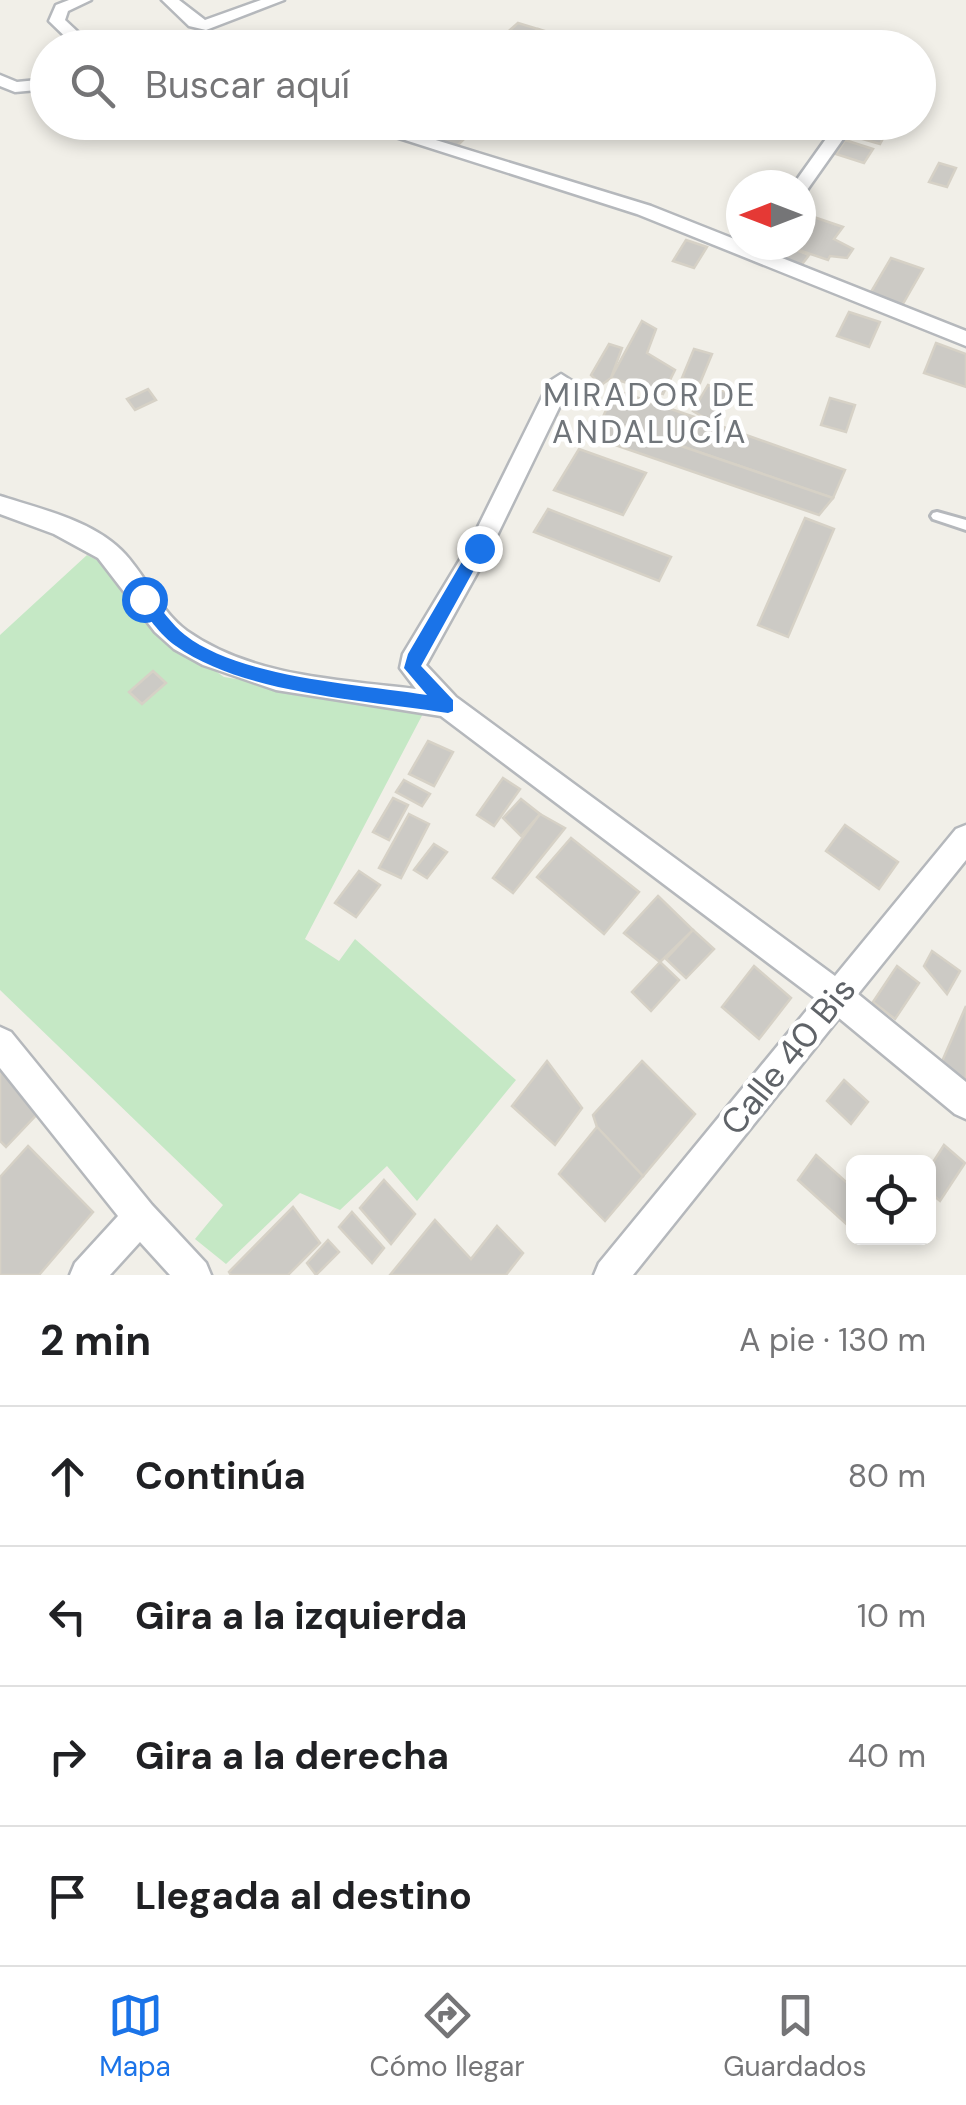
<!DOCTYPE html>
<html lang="es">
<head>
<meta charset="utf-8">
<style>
	body { margin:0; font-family:"DM Sans",sans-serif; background:#f6f6f6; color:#202124 }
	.controls { position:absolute; right:30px; bottom:30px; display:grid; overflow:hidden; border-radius:15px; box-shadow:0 5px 15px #0003 }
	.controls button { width:90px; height:90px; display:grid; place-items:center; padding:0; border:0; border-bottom:2px solid #e0e0e0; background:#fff; color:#202124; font:50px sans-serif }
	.compass { position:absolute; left:726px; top:170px; width:90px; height:90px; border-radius:50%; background:#fff; box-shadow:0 5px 15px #0003; rotate:270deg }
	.stop { position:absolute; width:30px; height:30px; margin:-22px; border:8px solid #1a73e8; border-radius:50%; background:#fff }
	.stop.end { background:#1a73e8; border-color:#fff; box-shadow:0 2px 10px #0008 }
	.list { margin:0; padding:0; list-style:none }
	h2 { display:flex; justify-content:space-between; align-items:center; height:130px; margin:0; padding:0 40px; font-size:42px }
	h2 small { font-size:32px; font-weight:400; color:#757577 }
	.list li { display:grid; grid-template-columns:65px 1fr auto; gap:30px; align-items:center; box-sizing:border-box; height:140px; padding:0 40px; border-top:2px solid #e0e0e0 }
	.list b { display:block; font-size:38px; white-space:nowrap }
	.list em { font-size:32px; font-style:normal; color:#757577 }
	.icon { flex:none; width:55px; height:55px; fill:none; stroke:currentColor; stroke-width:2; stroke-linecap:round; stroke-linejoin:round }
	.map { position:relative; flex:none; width:966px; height:1275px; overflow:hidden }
	.search { position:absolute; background:#fff; box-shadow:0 5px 15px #0003; left:30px; right:30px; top:30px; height:110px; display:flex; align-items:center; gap:25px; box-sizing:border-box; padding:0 35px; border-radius:55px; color:#757577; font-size:38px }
	.sheet { height:690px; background:#fff }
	nav { display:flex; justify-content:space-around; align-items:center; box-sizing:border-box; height:140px; border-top:2px solid #e0e0e0; background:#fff; font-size:28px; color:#757577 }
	nav a { display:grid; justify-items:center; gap:5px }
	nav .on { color:#1a73e8 }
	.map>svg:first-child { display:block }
	.green { fill:#c5e8c5 }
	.building { fill:#cccac5; stroke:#d6d1c6; stroke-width:2.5 }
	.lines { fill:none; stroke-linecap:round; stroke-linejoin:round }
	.service-casing { stroke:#b5b8bc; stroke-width:6 }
	.minor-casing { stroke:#b5b8bc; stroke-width:5 }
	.service { fill:#fff; fill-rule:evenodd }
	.minor { fill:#fff; fill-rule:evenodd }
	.route { fill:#1a73e8 }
	.labels { text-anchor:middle; stroke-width:9; stroke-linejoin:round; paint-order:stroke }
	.neighbourhood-label { font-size:32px; letter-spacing:2.5px; fill:#70757a; stroke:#fff }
	.near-street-label { font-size:35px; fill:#5f6368; stroke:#fff }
</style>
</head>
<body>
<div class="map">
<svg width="966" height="1275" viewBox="0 0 966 1275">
	<rect width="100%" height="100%" fill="#f1efe8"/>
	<!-- green -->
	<polygon class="green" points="87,555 109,566 121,588 153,627 224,677 386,704 427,706 305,939 339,961 355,939 516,1080 417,1201 387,1166 340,1210 300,1193 226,1264 195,1239 223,1205 0,990 0,635"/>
	<!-- building -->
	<g class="building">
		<polygon points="518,23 538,29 522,43 502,37"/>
		<polygon points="538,29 555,34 541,48 522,43"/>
		<polygon points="402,122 423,122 430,125 415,139 393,131"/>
		<polygon points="860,122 888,129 880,144 852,136"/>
		<polygon points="448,129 467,136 454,149 435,143"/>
		<polygon points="845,140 873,149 864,163 836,154"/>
		<polygon points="939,163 956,168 947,187 929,182"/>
		<polygon points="802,213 843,227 834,239 853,249 847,258 830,256 828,260 784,245 801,245"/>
		<polygon points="686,240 707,247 694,268 673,261"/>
		<polygon points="786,246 809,255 797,271 773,262"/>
		<polygon points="891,258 923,269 900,309 868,297"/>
		<polygon points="849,312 880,322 869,347 837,336"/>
		<polygon points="642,321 656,329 647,353 675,370 663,394 611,378"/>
		<polygon points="936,343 966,354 966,387 924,373"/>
		<polygon points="609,344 622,348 611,378 601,385 591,375"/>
		<polygon points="694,349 712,354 700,383 682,378"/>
		<polygon points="708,385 731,394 715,424 693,411"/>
		<polygon points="148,389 156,400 135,410 127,399"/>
		<polygon points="615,390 715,424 845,470 833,498 602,419"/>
		<polygon points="830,398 855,405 846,432 821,425"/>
		<polygon points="602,419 833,498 819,515 592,437"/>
		<polygon points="579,449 646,473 623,515 554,490"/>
		<polygon points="548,509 671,557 659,581 534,532"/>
		<polygon points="805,518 834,529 788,637 758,625"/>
		<polygon points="153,671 166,683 142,704 129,692"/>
		<polygon points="428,741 453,752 434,786 409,774"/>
		<polygon points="503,778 520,789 494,826 477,815"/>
		<polygon points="404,780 430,794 422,806 396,792"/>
		<polygon points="393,798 408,805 389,840 373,832"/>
		<polygon points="521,799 540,814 521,836 503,818"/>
		<polygon points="409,814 429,824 401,878 379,868"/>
		<polygon points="540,814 565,828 513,893 493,878"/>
		<polygon points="845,825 898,862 879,889 826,851"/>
		<polygon points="571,838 639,892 604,934 537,877"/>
		<polygon points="434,844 447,852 427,878 414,870"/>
		<polygon points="359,871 380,885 356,917 335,903"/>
		<polygon points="658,896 693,930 660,962 624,933"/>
		<polygon points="693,930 714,949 686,978 666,959"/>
		<polygon points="932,951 960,971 947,994 924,966"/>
		<polygon points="660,962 679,980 651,1011 632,992"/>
		<polygon points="754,966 791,998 759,1039 722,1007"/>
		<polygon points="897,966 919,983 895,1019 873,1002"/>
		<polygon points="966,1006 966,1083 940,1066"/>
		<polygon points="547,1061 582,1108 555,1145 512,1106"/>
		<polygon points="642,1061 695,1114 643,1176 597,1127 593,1115"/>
		<polygon points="0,1063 43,1108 6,1147 0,1141"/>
		<polygon points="844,1080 868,1102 851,1124 827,1101"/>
		<polygon points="597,1127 643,1176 605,1221 559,1174"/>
		<polygon points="944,1145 965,1163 940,1201 928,1191 928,1170"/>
		<polygon points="28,1146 93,1212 39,1275 0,1275 0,1177"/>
		<polygon points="816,1155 854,1189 854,1231 798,1180"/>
		<polygon points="384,1180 415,1214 391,1244 360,1208"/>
		<polygon points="293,1207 320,1243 288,1275 231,1275 229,1272"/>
		<polygon points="352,1212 384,1248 372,1263 339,1227"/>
		<polygon points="435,1220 471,1259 497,1226 523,1253 506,1275 390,1275"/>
		<polygon points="328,1240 339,1252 316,1275 307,1263"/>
	</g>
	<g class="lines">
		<!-- service casing -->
		<g class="service-casing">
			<polygon id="service" points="937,512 966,520 966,530 933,519 931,516 933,513"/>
		</g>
		<!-- minor casing -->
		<g class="minor-casing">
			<g id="minor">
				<polygon points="69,0 91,0 68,11 65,20 95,48 77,48 49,21 56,5"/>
				<polygon points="162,0 179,0 205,20 261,0 284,0 206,30 189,26"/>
				<polygon points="0,75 17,82 48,79 48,89 15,92 0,86"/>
				<polygon points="377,122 651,206 966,331 966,346 637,214 355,124"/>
				<polygon points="838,122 855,122 807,190 801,191 801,185 793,185"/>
				<path d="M561 374 572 381 491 548 426 665 456 697 835 976 956 829 966 825V860L858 994 966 1082V1119L955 1114 839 1018 633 1275H594L599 1263 816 999 441 716 276 690 203 665 174 649 155 632 98 558 54 534 0 514V496C41 509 95 521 125 554 147 578 160 611 187 631 252 677 341 680 416 689L400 668 403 654 470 543 550 381Z"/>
				<polygon points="0,1027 11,1032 152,1205 206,1263 211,1275 170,1275 140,1242 110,1275 70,1275 75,1263 118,1216 0,1068"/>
			</g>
		</g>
		<!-- service -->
		<use href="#service" class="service"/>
		<!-- minor -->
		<use href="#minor" class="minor"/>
	</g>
	<!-- route -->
	<path class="route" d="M479 542 486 548 421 666 453 700V711L448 713C366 700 243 694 176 646 161 636 145 614 136 599L138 594H149C160 607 172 625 185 635 240 678 358 684 427 695L404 668 408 654 473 543Z"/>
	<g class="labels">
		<!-- neighbourhood labels -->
		<g class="neighbourhood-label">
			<text x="650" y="406">MIRADOR DE<tspan x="650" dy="37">ANDALUCÍA</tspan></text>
		</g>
		<!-- near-street labels -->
		<g class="near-street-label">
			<text transform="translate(788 1056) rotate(-51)" y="12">Calle 40 Bis</text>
		</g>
	</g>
</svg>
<div class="controls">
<button><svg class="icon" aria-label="locate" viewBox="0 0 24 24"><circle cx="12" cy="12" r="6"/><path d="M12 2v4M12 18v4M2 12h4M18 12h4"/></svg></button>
</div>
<svg class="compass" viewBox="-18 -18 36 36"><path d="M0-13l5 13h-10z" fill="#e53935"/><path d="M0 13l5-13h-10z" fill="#757577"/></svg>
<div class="stop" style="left:144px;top:599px"></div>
<div class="stop end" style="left:479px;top:548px"></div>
<div class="search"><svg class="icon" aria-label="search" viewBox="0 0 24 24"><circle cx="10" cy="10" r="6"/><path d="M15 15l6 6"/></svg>Buscar aquí</div>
</div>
<section class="sheet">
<h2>2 min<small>A pie · 130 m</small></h2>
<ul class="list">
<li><svg class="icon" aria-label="ahead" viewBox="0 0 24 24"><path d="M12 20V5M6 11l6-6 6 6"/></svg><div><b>Continúa</b></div><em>80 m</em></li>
<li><svg class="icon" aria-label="left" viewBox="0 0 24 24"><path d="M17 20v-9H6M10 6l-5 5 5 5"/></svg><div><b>Gira a la izquierda</b></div><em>10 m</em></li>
<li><svg class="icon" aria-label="right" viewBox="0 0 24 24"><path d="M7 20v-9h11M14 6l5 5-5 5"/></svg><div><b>Gira a la derecha</b></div><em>40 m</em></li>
<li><svg class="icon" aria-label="arrive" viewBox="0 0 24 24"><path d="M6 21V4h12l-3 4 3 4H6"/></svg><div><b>Llegada al destino</b></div></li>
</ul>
</section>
<nav>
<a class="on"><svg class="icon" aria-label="map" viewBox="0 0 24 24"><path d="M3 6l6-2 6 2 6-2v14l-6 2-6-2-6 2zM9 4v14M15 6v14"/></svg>Mapa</a>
<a><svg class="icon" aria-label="directions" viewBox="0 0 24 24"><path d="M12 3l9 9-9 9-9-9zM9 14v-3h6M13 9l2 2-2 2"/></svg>Cómo llegar</a>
<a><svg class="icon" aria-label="saved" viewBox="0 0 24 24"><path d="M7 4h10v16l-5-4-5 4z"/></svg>Guardados</a>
</nav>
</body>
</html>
